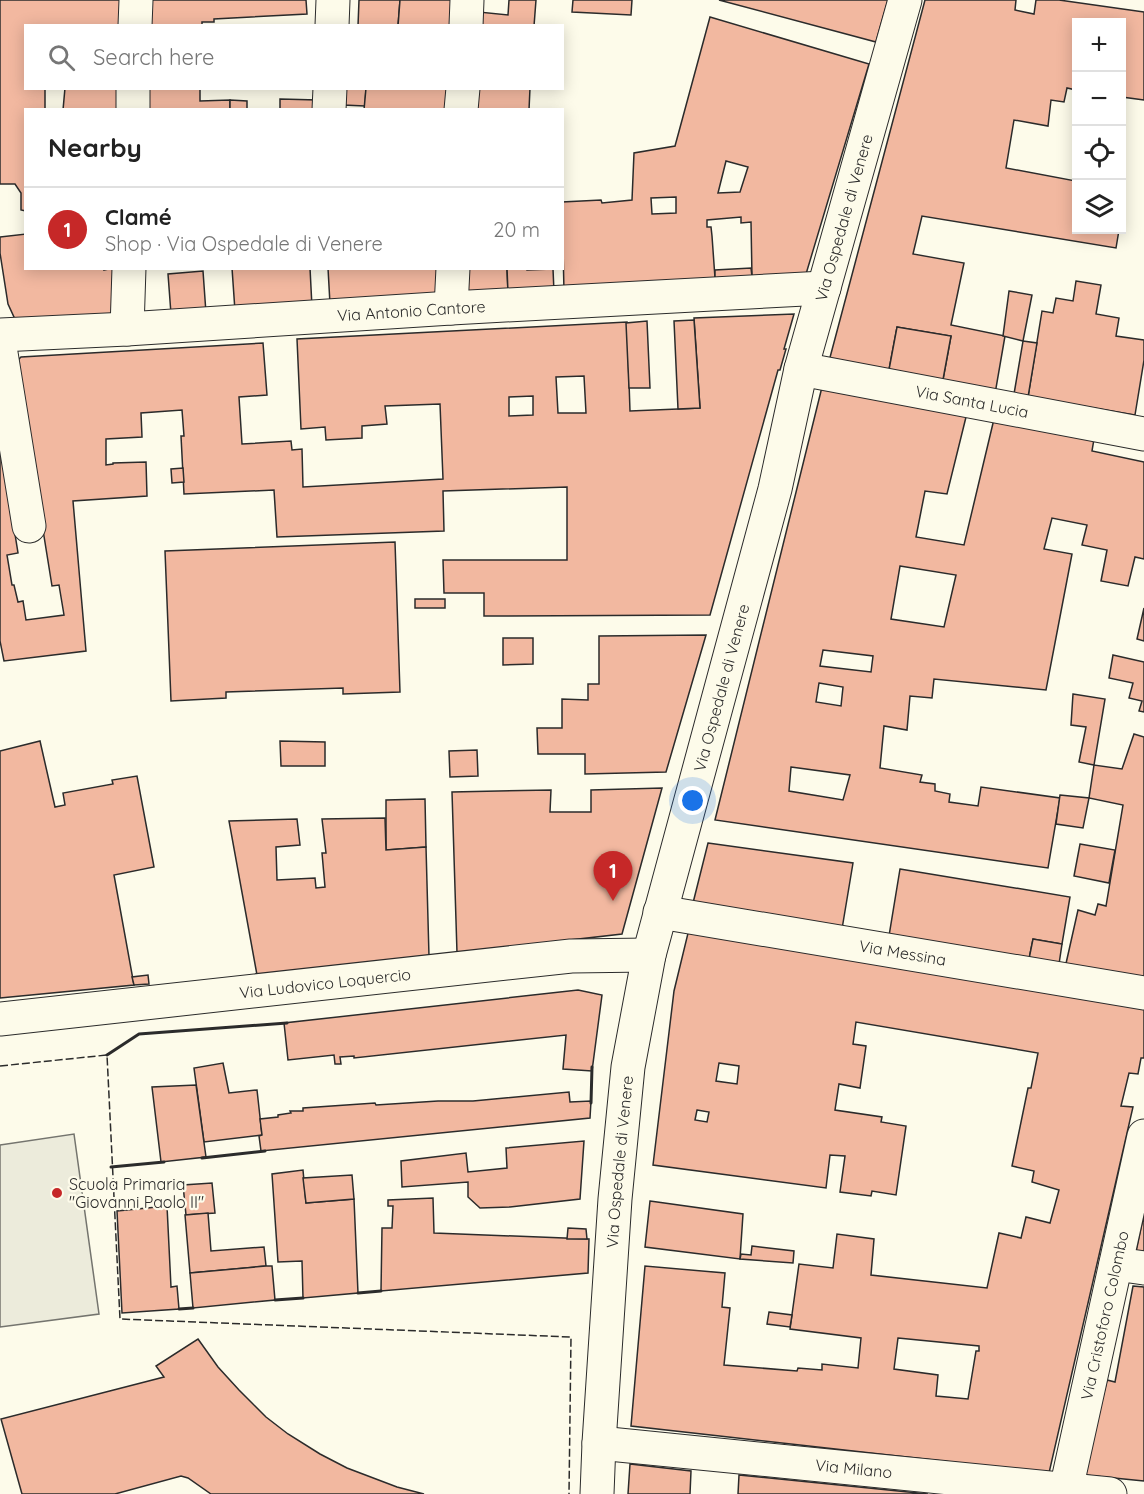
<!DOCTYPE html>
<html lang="en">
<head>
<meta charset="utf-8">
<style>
	body { margin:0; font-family:Quicksand,sans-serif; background:#f2f2f2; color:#222 }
	.controls { position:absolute; right:18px; top:18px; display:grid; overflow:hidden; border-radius:0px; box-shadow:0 3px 15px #0003 }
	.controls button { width:54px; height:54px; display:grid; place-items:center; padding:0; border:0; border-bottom:2px solid #e0e0e0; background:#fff; color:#222; font:30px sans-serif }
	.you { position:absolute; left:693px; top:801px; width:21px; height:21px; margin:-15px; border:4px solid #fff; border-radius:50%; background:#1a73e8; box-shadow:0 0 0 9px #1a73e833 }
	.badge { display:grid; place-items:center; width:39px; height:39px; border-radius:50%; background:#c62828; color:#fff; font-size:20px; font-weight:700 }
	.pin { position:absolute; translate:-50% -50px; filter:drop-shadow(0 2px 3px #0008) }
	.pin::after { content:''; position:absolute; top:32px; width:21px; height:18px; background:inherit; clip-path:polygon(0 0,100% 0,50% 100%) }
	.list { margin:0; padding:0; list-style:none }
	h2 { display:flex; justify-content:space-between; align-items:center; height:78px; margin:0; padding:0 24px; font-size:26px }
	h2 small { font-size:20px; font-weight:400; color:#767676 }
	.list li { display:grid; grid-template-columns:39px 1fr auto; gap:18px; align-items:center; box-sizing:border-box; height:84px; padding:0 24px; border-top:2px solid #e0e0e0 }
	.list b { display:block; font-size:22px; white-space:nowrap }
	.list p { margin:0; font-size:20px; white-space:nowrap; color:#767676 }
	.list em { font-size:20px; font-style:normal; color:#767676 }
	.icon { flex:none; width:33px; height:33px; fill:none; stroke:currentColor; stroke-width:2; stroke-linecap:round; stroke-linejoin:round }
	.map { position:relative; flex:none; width:1144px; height:1494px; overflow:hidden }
	.search { position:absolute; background:#fff; box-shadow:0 3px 15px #0003; left:24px; top:24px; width:540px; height:66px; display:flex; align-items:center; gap:15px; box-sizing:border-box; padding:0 21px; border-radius:0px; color:#767676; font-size:22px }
	.panel { position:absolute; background:#fff; box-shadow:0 3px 15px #0003; left:24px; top:108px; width:540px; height:162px; border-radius:0px }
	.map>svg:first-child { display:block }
	.green { fill:#ecebdb; stroke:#74746e; stroke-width:1.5 }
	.building { fill:#f2b8a0; stroke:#2b2b2b; stroke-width:1.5; fill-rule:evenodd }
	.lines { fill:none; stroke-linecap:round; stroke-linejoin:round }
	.minor-casing { stroke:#2b2b2b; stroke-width:35 }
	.tertiary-casing { stroke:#2b2b2b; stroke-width:35 }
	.minor { stroke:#fdfbea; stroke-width:33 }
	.tertiary { stroke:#fdfbea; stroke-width:33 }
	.fence { stroke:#2b2b2b; stroke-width:1.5; stroke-dasharray:8 3; stroke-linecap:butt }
	.wall { stroke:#2b2b2b; stroke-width:3 }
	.poi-dot { fill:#c62828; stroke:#fdfbea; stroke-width:2 }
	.labels { text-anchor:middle; stroke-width:4.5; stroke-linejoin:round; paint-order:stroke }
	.street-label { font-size:16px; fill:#2b2b2b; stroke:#fdfbea }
	.poi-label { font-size:16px; fill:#2b2b2b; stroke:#fdfbea; text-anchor:start }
</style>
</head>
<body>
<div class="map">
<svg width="1144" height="1494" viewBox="0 0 1144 1494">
	<rect width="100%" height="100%" fill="#fdfbea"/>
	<!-- green -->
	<polygon class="green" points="74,1134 99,1314 0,1327 0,1145"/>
	<!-- building -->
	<g class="building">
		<polygon points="0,0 124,0 123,26 26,26 26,88 45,88 45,110 26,110 26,211 21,210 21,193 15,184 0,184"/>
		<polygon points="150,0 306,0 307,14 214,19 214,22 202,22 202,26 149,26"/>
		<polygon points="359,0 400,0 398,26 358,26"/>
		<polygon points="400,0 453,0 452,26 398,26"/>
		<polygon points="509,0 536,0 534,26 479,26 479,12 508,15"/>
		<polygon points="573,0 632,0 631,15 572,12"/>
		<polygon points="719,0 888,0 876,42"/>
		<polygon points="925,0 1016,0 1015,10 1034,14 1036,0 1059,0 1144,12 1144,100 1122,97 1122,22 1076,22 1076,90 1067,88 1064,102 1051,100 1048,126 1014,120 1006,168 1076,181 1076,230 1119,230 1116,248 922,216 913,254 964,263 951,325 1005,336 995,394 942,385 951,336 897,327 888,375 828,365"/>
		<path d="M710 17 869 64 806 274 752 277 751 222 741 223V217L707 220V227H711L712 236 715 278 564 292 562 202 601 200 602 203 632 200 634 153 675 146ZM726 161 748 167 740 192 718 193ZM676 197V213L652 214 651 198Z"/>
		<polygon points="65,88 121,88 121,110 63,110"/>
		<polygon points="148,88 200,88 200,101 230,100 230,110 147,110"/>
		<polygon points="344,88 366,88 365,106 343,105"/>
		<polygon points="366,88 449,88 447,110 364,110"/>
		<polygon points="475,88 530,88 529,110 475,110"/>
		<polygon points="280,99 317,100 317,110 280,110"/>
		<polygon points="230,100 247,101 247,110 230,110"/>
		<polygon points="26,234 26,268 104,268 104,270 113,268 114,319 17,320 14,317 8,304 0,253 0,237"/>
		<polygon points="232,268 310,268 312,307 235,311"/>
		<polygon points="328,268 437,268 436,297 330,304"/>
		<polygon points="466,268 507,268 508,293 465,294"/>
		<polygon points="507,268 527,268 527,270 553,269 554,292 508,293"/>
		<polygon points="751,268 752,277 715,278 715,270"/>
		<polygon points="203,271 206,313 171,314 168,274"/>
		<polygon points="1076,281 1101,285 1096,314 1119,318 1116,336 1144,340 1144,360 1135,415 1028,397 1042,311 1053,313 1056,298 1073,301"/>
		<polygon points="1009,291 1032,295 1023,341 1003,336"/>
		<path d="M794 314 784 349H786L780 370H778L710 615 484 616V593H444L443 560H567V487L443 491 444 531 277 537 274 490 184 494 181 436H184L182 410 141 413 142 437 106 439V465L113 464V463L146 462 147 496 73 501 86 651 4 661 0 641V441L18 553 7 555 12 585H14L18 602 23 601 26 620 64 615 59 585 52 586 16 362 21 357 263 343 267 395 239 397 242 444 291 441 292 450 302 449 303 487 443 479 440 404 385 406 387 424 362 426V438L326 440 325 427 301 429 297 339 627 322 630 411 678 409 700 408 694 318ZM584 376 586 413H558L556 377ZM533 396V415L509 416V397Z"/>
		<polygon points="694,320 700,408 678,409 674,321"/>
		<polygon points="647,321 650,388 629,388 626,323"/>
		<polygon points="897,327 951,336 942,385 888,375"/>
		<polygon points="1023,341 1037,343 1028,397 1014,394"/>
		<path d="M823 383 967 413 947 494 925 491 916 537 964 545 994 419 1094 439 1092 451 1144 462V559L1135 557 1128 586 1101 581 1107 550 1082 545 1087 525 1052 518 1044 549 1072 554 1046 690 934 679 932 698 910 696 907 730 884 726 880 768 922 775 920 782 935 784V791L950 794 949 802 978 806 981 787 1060 798 1048 868 715 820ZM900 566 956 575 944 627 891 619ZM823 650 873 656 871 672 820 666ZM819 683 843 687 841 706 816 702ZM791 767 850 775 843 800 789 791Z"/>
		<polygon points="183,468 184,482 172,483 171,469"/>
		<polygon points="395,542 400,692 343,694 343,688 226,692 226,698 171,701 165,551"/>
		<rect x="415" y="599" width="30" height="9"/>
		<polygon points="1144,608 1144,641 1137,639"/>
		<polygon points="706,635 666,772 585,774 585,754 538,754 537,728 562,728 562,699 588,700 588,684 599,684 599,636"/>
		<polygon points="503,638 533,638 533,664 503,665"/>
		<polygon points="1113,655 1144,662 1144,712 1139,711 1142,701 1129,698 1133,683 1109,678"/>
		<polygon points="1073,694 1105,699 1094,765 1079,762 1086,727 1071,725"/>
		<polygon points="1134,734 1144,737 1144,980 1065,968 1078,910 1095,915 1098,904 1106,906 1123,805 1089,798 1094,765 1122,769"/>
		<polygon points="40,741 55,807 65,805 63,793 113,784 112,780 137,776 154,867 114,875 134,985 0,998 0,751"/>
		<polygon points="280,741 325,742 325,766 281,766"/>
		<polygon points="477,750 478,776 450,777 449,751"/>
		<polygon points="662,788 622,934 457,953 452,792 551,790 550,812 591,812 591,790"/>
		<polygon points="1060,795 1089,798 1083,828 1056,824"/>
		<polygon points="425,799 426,847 386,850 386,800"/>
		<polygon points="385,818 386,850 426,847 429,956 257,975 229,821 297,819 300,845 276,847 277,880 315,878 316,888 325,887 322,853 326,853 322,819"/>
		<polygon points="708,843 853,863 842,929 692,907"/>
		<polygon points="1080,844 1115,850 1109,883 1074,876"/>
		<polygon points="900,869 1070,897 1062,944 1033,939 1029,959 889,936"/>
		<path d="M689 929 1144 1003V1058H1141L1138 1074 1129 1073 1121 1106 1133 1107 1049 1473 631 1426 645 1266 725 1273 722 1307 730 1308 724 1365 797 1371 798 1368 822 1370V1364L858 1368 861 1338 790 1329 799 1264 833 1268 837 1234 874 1239 871 1275 987 1288 999 1233 1021 1238 1026 1217 1050 1223 1059 1190 1032 1182 1034 1171 1012 1166 1028 1088H1031L1038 1053 856 1022 853 1044 866 1046 860 1088 839 1084 835 1110 882 1117 881 1122 906 1126 896 1195 872 1191 871 1196 840 1192 845 1156 830 1155 826 1188 653 1165 674 991ZM719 1063 739 1066 737 1084 716 1081ZM697 1110 709 1112 707 1122 695 1120ZM898 1338 979 1346V1351H976L968 1399 936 1396 938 1375 894 1369Z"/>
		<polygon points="1033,939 1062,944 1059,964 1029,959"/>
		<polygon points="148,975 149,984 134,985 132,977"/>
		<polygon points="578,990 602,995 592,1071 563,1069 566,1035 354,1058 354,1056 340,1057 341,1064 335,1064 334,1055 288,1060 284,1023"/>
		<polygon points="223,1063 229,1093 257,1090 262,1135 204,1142 194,1068"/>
		<polygon points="196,1085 206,1157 161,1162 152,1087"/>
		<polygon points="569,1092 570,1102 591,1101 590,1118 261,1151 259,1136 262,1135 260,1119 278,1117 278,1115 291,1113 290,1111 303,1111 303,1108 375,1103 376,1105 438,1101 473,1101"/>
		<polygon points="584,1141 580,1199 510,1207 480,1208 468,1197 468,1182 402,1187 401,1161 466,1153 468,1172 507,1168 506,1148"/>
		<polygon points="303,1170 306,1203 354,1199 358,1293 303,1298 302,1261 278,1262 272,1174"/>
		<polygon points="352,1175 354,1199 306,1203 303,1178"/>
		<polygon points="212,1183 215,1213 186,1215 183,1185"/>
		<polygon points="433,1198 434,1233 589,1239 588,1273 381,1291 382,1228 392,1228 393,1206 388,1206 388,1200"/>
		<polygon points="650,1201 743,1214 740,1259 645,1247"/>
		<polygon points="167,1206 171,1287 177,1286 179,1309 122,1313 117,1211"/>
		<polygon points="208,1213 211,1251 264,1247 266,1266 190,1273 185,1215"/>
		<polygon points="1144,1214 1144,1253 1136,1252"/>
		<polygon points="568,1228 586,1229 587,1239 567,1239"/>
		<polygon points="752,1246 794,1251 793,1263 740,1259 741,1254 751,1255"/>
		<polygon points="266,1266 272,1266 275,1300 193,1308 190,1273"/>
		<polygon points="1133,1286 1144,1287 1144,1481 1084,1475 1107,1380 1115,1382"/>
		<polygon points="769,1312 792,1315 790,1327 767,1324"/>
		<polygon points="198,1339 218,1367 239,1390 266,1417 288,1434 320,1454 347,1468 397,1487 424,1494 211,1494 188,1478 181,1476 115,1494 22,1494 1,1419 164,1377 156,1366"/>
		<polygon points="630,1464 691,1471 690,1494 628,1494"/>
		<polygon points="739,1475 928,1494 738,1494"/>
	</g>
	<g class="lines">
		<!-- minor casing -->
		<g class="minor-casing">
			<g id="minor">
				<polyline points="135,26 136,0"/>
				<polyline points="332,26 333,0"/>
				<polyline points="466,26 467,0"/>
				<polyline points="133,110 133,88"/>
				<polyline points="329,110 330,88"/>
				<polyline points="461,110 463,88"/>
				<polyline points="451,308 453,268"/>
				<polyline points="127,329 129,268"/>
				<path id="s1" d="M0 335 127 329 451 308 824 288"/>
				<polyline points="0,347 29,526"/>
				<path id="s2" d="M801 369 1144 434"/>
				<path id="s3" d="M660 912 1144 993"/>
				<path id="s4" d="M0 1019 571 956 649 955"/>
				<polyline points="1116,1264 1144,1268"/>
				<path id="s5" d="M599 1443 1110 1494"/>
				<path id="s6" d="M1065 1494 1144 1136"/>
			</g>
		</g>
		<!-- tertiary casing -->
		<g class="tertiary-casing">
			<g id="tertiary">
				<path id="s7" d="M597 1494 599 1443 615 1199 628 1067 649 955 775 489 801 369 905 0"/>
			</g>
		</g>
		<!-- minor -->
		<use href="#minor" class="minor"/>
		<!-- tertiary -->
		<use href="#tertiary" class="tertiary"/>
		<!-- fence -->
		<polyline class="fence" points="0,1066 107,1055 120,1319 571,1337 569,1494"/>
		<!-- wall -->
		<g class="wall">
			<polyline points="107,1055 139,1034 287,1023"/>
			<polyline points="591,1103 592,1067"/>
			<polyline points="202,1158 265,1151"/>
			<polyline points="111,1167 164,1162"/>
			<polyline points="358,1293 381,1291"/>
			<polyline points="275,1300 303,1298"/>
			<polyline points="179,1309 193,1308"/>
		</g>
	</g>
	<!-- markers -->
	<circle class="poi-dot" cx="57" cy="1193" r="6"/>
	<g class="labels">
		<!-- street labels -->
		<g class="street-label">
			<text dy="6" stroke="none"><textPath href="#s7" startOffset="1305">Via Ospedale di Venere</textPath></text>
			<text dy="6" stroke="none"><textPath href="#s1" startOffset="412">Via Antonio Cantore</textPath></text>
			<text dy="6" stroke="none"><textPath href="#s2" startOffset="174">Via Santa Lucia</textPath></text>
			<text dy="6" stroke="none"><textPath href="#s7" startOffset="819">Via Ospedale di Venere</textPath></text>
			<text dy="6" stroke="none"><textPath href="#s3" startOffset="246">Via Messina</textPath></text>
			<text dy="6" stroke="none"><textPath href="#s4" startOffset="327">Via Ludovico Loquercio</textPath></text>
			<text dy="6" stroke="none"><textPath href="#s7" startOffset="333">Via Ospedale di Venere</textPath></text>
			<text dy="6" stroke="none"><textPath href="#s6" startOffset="183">Via Cristoforo Colombo</textPath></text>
			<text dy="6" stroke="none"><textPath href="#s5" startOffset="256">Via Milano</textPath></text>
		</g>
		<!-- poi labels -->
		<g class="poi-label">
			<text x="69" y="1190">Scuola Primaria<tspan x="69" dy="18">"Giovanni Paolo II"</tspan></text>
		</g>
	</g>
</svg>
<div class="controls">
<button>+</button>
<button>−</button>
<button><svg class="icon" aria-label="locate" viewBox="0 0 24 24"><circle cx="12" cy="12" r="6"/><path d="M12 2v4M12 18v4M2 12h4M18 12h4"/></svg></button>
<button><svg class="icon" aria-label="layers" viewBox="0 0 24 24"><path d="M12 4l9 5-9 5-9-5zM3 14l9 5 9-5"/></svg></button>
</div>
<div class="you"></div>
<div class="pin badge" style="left:613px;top:901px">1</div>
<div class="search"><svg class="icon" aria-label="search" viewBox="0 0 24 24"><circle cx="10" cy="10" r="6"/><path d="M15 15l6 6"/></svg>Search here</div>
<section class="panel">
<h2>Nearby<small></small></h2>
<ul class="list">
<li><span class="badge">1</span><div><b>Clamé</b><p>Shop · Via Ospedale di Venere</p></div><em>20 m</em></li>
</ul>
</section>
</div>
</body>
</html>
